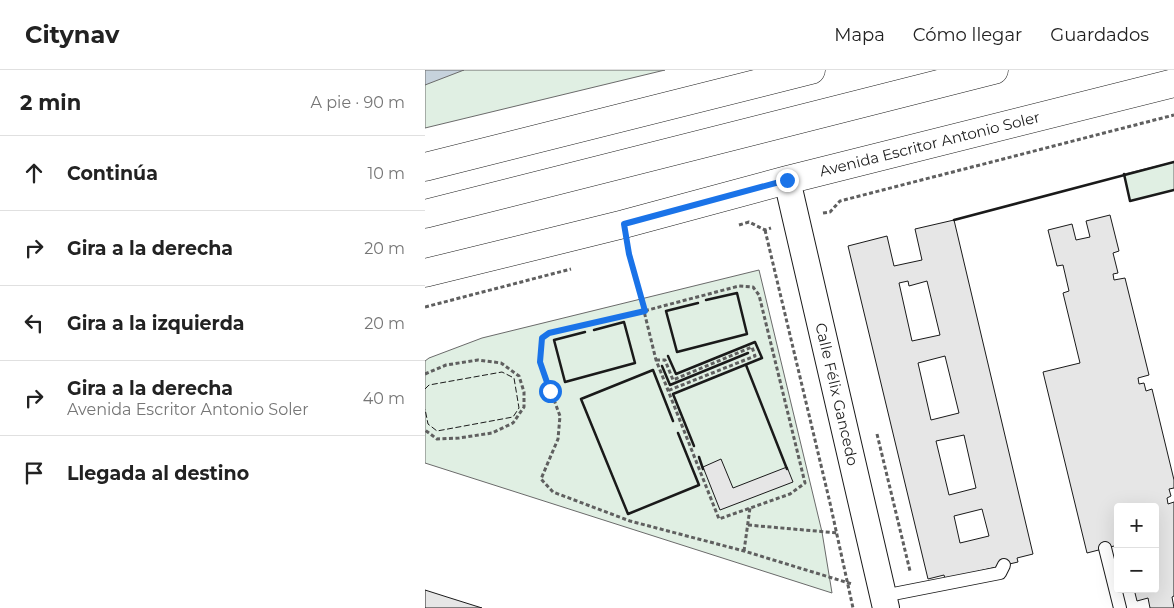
<!DOCTYPE html>
<html lang="es">
<head>
<meta charset="utf-8">
<style>
	body { margin:0; font-family:Montserrat,sans-serif; background:#f2f2f2; color:#222 }
	.controls { position:absolute; right:15px; bottom:15px; display:grid; overflow:hidden; border-radius:5px; box-shadow:0 5px 20px #0002 }
	.controls button { width:45px; height:45px; display:grid; place-items:center; padding:0; border:0; border-bottom:1px solid #e0e0e0; background:#fff; color:#222; font:25px sans-serif }
	.stop { position:absolute; width:15px; height:15px; margin:-11px; border:4px solid #1a73e8; border-radius:50%; background:#fff }
	.stop.end { background:#1a73e8; border-color:#fff; box-shadow:0 1px 5px #0008 }
	.list { margin:0; padding:0; list-style:none }
	h2 { display:flex; justify-content:space-between; align-items:center; height:65px; margin:0; padding:0 20px; font-size:21px }
	h2 small { font-size:16px; font-weight:400; color:#767676 }
	.list li { display:grid; grid-template-columns:32px 1fr auto; gap:15px; align-items:center; box-sizing:border-box; height:75px; padding:0 20px; border-top:1px solid #e0e0e0 }
	.list b { display:block; font-size:19px; white-space:nowrap }
	.list p { margin:0; font-size:16px; white-space:nowrap; color:#767676 }
	.list em { font-size:16px; font-style:normal; color:#767676 }
	.icon { flex:none; width:28px; height:28px; fill:none; stroke:currentColor; stroke-width:2; stroke-linecap:round; stroke-linejoin:round }
	.map { position:relative; flex:none; width:749px; height:538px; overflow:hidden }
	header { display:flex; align-items:center; gap:30px; box-sizing:border-box; height:70px; padding:0 25px; background:#fff; border-bottom:1px solid #e0e0e0 }
	header strong { font-size:24px }
	nav { display:flex; gap:28px; margin-inline-start:auto; font-size:18px }
	main { display:flex }
	aside { flex:1; background:#fff }
	.map>svg:first-child { display:block }
	.green { fill:#e0efe3; stroke:#6a6a6a }
	.water { fill:#c6d2dc; stroke:#6a6a6a }
	.building { fill:#e6e6e6; stroke:#1a1a1a; fill-rule:evenodd }
	.lines { fill:none; stroke-linecap:round; stroke-linejoin:round }
	.lane-casing { stroke:#1a1a1a; stroke-width:14 }
	.street-casing { stroke:#1a1a1a; stroke-width:28 }
	.secondary-casing { stroke:#1a1a1a; stroke-width:29 }
	.path { stroke:#5f5f5f; stroke-width:3; stroke-dasharray:4 2.5; stroke-linecap:butt }
	.lane { stroke:#fff; stroke-width:12 }
	.street { stroke:#fff; stroke-width:26 }
	.secondary { stroke:#fff; stroke-width:28 }
	.fence { stroke:#1a1a1a; stroke-width:1; stroke-dasharray:6 2.5; stroke-linecap:butt }
	.wall { stroke:#1a1a1a; stroke-width:2.5 }
	.route { stroke:#1a73e8; stroke-width:6 }
	.labels { text-anchor:middle; stroke-width:4; stroke-linejoin:round; paint-order:stroke }
	.street-label { font-size:15px; fill:#1a1a1a; stroke:#fff }
</style>
</head>
<body>
<header>
<strong>Citynav</strong>
<nav><a>Mapa</a><a>Cómo llegar</a><a>Guardados</a></nav>
</header>
<main>
<aside>
<h2>2 min<small>A pie · 90 m</small></h2>
<ul class="list">
<li><svg class="icon" aria-label="ahead" viewBox="0 0 24 24"><path d="M12 20V5M6 11l6-6 6 6"/></svg><div><b>Continúa</b></div><em>10 m</em></li>
<li><svg class="icon" aria-label="right" viewBox="0 0 24 24"><path d="M7 20v-9h11M14 6l5 5-5 5"/></svg><div><b>Gira a la derecha</b></div><em>20 m</em></li>
<li><svg class="icon" aria-label="left" viewBox="0 0 24 24"><path d="M17 20v-9H6M10 6l-5 5 5 5"/></svg><div><b>Gira a la izquierda</b></div><em>20 m</em></li>
<li><svg class="icon" aria-label="right" viewBox="0 0 24 24"><path d="M7 20v-9h11M14 6l5 5-5 5"/></svg><div><b>Gira a la derecha</b><p>Avenida Escritor Antonio Soler</p></div><em>40 m</em></li>
<li><svg class="icon" aria-label="arrive" viewBox="0 0 24 24"><path d="M6 21V4h12l-3 4 3 4H6"/></svg><div><b>Llegada al destino</b></div></li>
</ul>
</aside>
<div class="map">
<svg width="749" height="538" viewBox="0 0 749 538">
	<rect width="100%" height="100%" fill="#fff"/>
	<!-- green -->
	<g class="green">
		<polygon points="0,0 240,0 0,58"/>
		<polygon points="749,92 749,120 705,131 699,104"/>
		<polygon points="334,200 397,462 407,523 0,393 0,291 4,288 57,268"/>
	</g>
	<!-- water -->
	<polygon class="water" points="0,0 39,0 0,15"/>
	<!-- building -->
	<g class="building">
		<polygon points="685,145 694,181 688,183 693,203 688,204 689,210 700,208 724,305 713,308 714,314 719,313 721,321 727,319 749,410 749,418 744,419 746,426 742,428 743,434 749,432 749,526 747,527 749,538 725,538 723,528 712,531 709,519 730,519 730,437 693,437 693,475 662,483 618,302 655,293 638,223 644,221 638,195 632,196 623,160 647,154 651,170 665,167 661,151"/>
		<path d="M529 150 608 484 592 488 593 492 520 509 519 505 503 509 423 176 462 166 469 196 497 190 490 159ZM483 211 484 216 502 211 515 265 487 271 474 213ZM520 286 534 343 506 350 493 293ZM539 365 551 418 524 425 511 371ZM557 439 564 466 535 473 529 446Z"/>
		<polygon points="296,389 308,418 362,397 368,412 295,440 278,397"/>
		<polygon points="0,520 22,527 57,538 0,538"/>
	</g>
	<g class="lines">
		<!-- lane casing -->
		<g class="lane-casing">
			<g id="lane">
				<polyline points="680,478 695,538"/>
				<polyline points="458,526 575,503 579,495"/>
			</g>
		</g>
		<!-- street casing -->
		<g class="street-casing">
			<g id="street">
				<path id="s1" d="M362 110 461 538"/>
			</g>
		</g>
		<!-- secondary casing -->
		<g class="secondary-casing">
			<g id="secondary">
				<polyline points="0,97 386,0"/>
				<polyline points="0,144 569,0"/>
				<path id="s2" d="M0 203 199 154 362 110 749 13"/>
			</g>
		</g>
		<!-- path -->
		<g class="path">
			<polyline points="398,143 405,142 415,131 749,45"/>
			<polyline points="314,155 324,152 340,160 346,158"/>
			<polyline points="340,160 405,433 428,538"/>
			<polyline points="204,180 231,290 294,449 365,424 380,413 334,225 328,217 314,216 219,241 124,263 117,268 115,292 135,346 133,369 116,409 128,422 205,451 319,481 427,514"/>
			<polyline points="0,237 146,199"/>
			<polyline points="231,290 240,290 248,310 327,277 330,286 242,321"/>
			<polyline points="0,304 21,295 53,290 76,293 94,306 99,322 99,337 88,353 67,363 34,368 12,369 0,360"/>
			<polyline points="452,364 485,501"/>
			<polyline points="323,455 413,463"/>
			<polyline points="319,481 325,438"/>
		</g>
		<!-- lane -->
		<use href="#lane" class="lane"/>
		<!-- street -->
		<use href="#street" class="street"/>
		<!-- secondary -->
		<use href="#secondary" class="secondary"/>
		<!-- fence -->
		<polyline class="fence" points="0,319 4,315 77,302 89,308 94,338 88,347 12,361 3,354 0,339"/>
		<!-- wall -->
		<g class="wall">
			<polyline points="699,104 705,131 749,120"/>
			<polyline points="529,150 749,92"/>
			<polyline points="273,233 241,241 252,282 322,264 312,223 281,230"/>
			<polyline points="160,262 129,270 140,312 210,293 199,252 169,260"/>
			<polyline points="243,286 251,304 330,272 337,288 248,324 269,376"/>
			<polyline points="321,295 362,399"/>
			<polyline points="237,296 245,315 323,283"/>
			<polyline points="248,351 228,300 156,329 203,444 274,415 253,363"/>
			<polyline points="274,387 278,399"/>
		</g>
	</g>
	<g class="lines">
		<!-- route -->
		<polyline class="route" points="125,321 115,292 117,268 124,263 220,241 204,184 199,154 362,110"/>
	</g>
	<g class="labels">
		<!-- street labels -->
		<g class="street-label">
			<text dy="5" stroke="none"><textPath href="#s2" startOffset="521">Avenida Escritor Antonio Soler</textPath></text>
			<text dy="5" stroke="none"><textPath href="#s1" startOffset="220">Calle Félix Gancedo</textPath></text>
		</g>
	</g>
</svg>
<div class="controls">
<button>+</button>
<button>−</button>
</div>
<div class="stop" style="left:125px;top:321px"></div>
<div class="stop end" style="left:362px;top:110px"></div>
</div>
</main>
</body>
</html>
